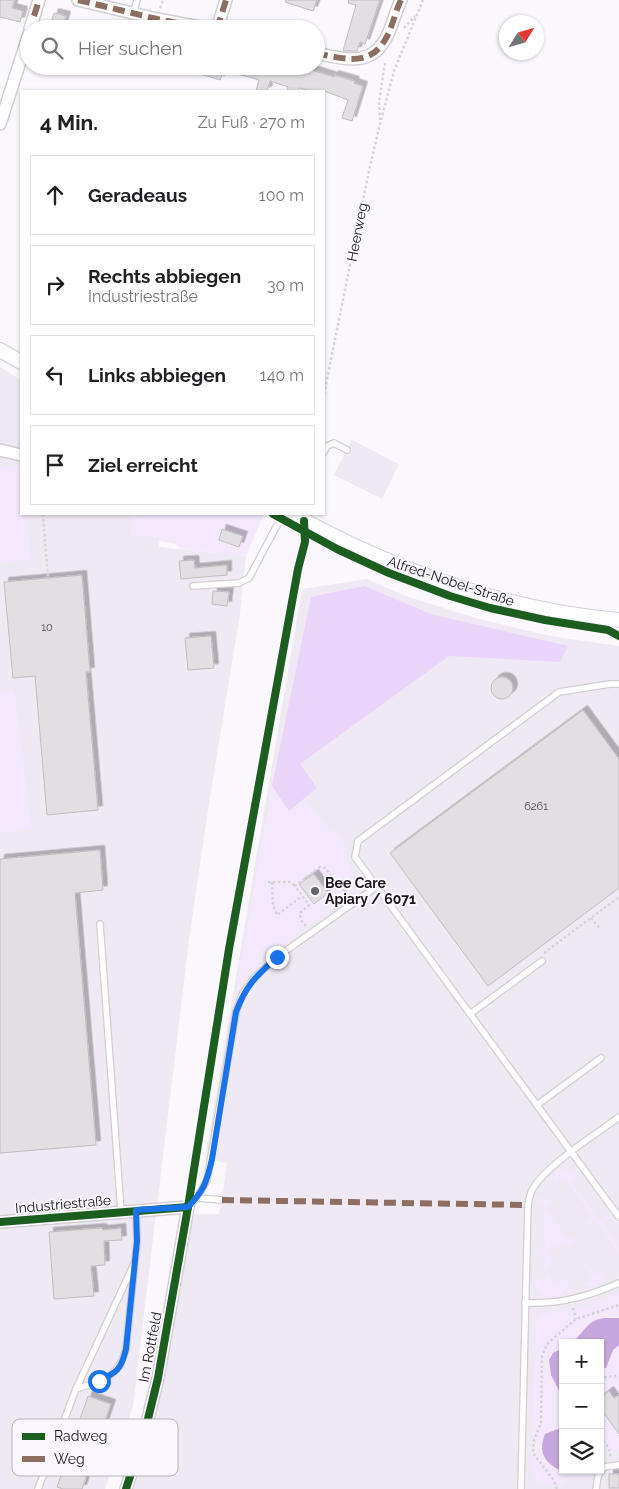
<!DOCTYPE html>
<html lang="de">
<head>
<meta charset="utf-8">
<style>
	body { margin:0; font-family:Raleway,sans-serif; background:#f2f2f2; color:#202124 }
	.controls { position:absolute; right:15px; bottom:15px; display:grid; overflow:hidden; border-radius:0px; box-shadow:0 1px 4px #0004 }
	.controls button { width:45px; height:45px; display:grid; place-items:center; padding:0; border:0; border-bottom:1px solid #e0e0e0; background:#fff; color:#202124; font:25px sans-serif }
	.compass { position:absolute; left:499px; top:15px; width:45px; height:45px; border-radius:50%; background:#fff; box-shadow:0 1px 4px #0004; rotate:53deg }
	.stop { position:absolute; width:15px; height:15px; margin:-11px; border:4px solid #1a73e8; border-radius:50%; background:#fff }
	.stop.end { background:#1a73e8; border-color:#fff; box-shadow:0 1px 5px #0008 }
	.list { margin:0; padding:0; list-style:none }
	h2 { display:flex; justify-content:space-between; align-items:center; height:65px; margin:0; padding:0 20px; font-size:21px }
	h2 small { font-size:16px; font-weight:400; color:#757577 }
	.list li { display:grid; grid-template-columns:32px 1fr auto; gap:15px; align-items:center; box-sizing:border-box; height:80px; margin:0 10px 10px; padding:0 10px; border:1px solid #e0e0e0; border-radius:0px }
	.list b { display:block; font-size:19px; white-space:nowrap }
	.list p { margin:0; font-size:16px; white-space:nowrap; color:#757577 }
	.list em { font-size:16px; font-style:normal; color:#757577 }
	.icon { flex:none; width:28px; height:28px; fill:none; stroke:currentColor; stroke-width:2; stroke-linecap:round; stroke-linejoin:round }
	.map { position:relative; flex:none; width:619px; height:1489px; overflow:hidden }
	.search { position:absolute; background:#fff; box-shadow:0 1px 4px #0004; left:20px; top:20px; width:305px; height:55px; display:flex; align-items:center; gap:12px; box-sizing:border-box; padding:0 18px; border-radius:28px; color:#757577; font-size:19px }
	.panel { position:absolute; background:#fff; box-shadow:0 1px 4px #0004; left:20px; top:90px; width:305px; height:425px; border-radius:0px }
	.map>svg:first-child { display:block }
	.built { fill:#efe9f3; fill-rule:evenodd }
	.green { fill:#f3e8fc }
	.forest { fill:#ead5fa }
	.water { fill:#c7a8de }
	.building { fill:#e1dfe2; stroke:#bebdc0; filter:url(#shadow) }
	.lines { fill:none; stroke-linecap:round; stroke-linejoin:round }
	.service-casing { stroke:#d1cfd2; stroke-width:8 }
	.minor-casing { stroke:#d1cfd2; stroke-width:14 }
	.tertiary-casing { stroke:#d1cfd2; stroke-width:16 }
	.path { stroke:#d5d4d5; stroke-width:2.5; stroke-dasharray:2.5 2.5; stroke-linecap:butt }
	.service { stroke:#fefeff; stroke-width:5.5 }
	.minor { stroke:#fefeff; stroke-width:11 }
	.tertiary { stroke:#fefeff; stroke-width:14 }
	.quiet { stroke:#8d6e63; stroke-width:6; stroke-dasharray:12 6; stroke-linecap:butt }
	.cycleway-casing { stroke:#fbf7fe; stroke-width:11 }
	.cycleway { stroke:#1b5e20; stroke-width:8 }
	.route { stroke:#1a73e8; stroke-width:6 }
	.poi-dot { fill:#676669; stroke:#fbf7fe; stroke-width:2 }
	.labels { text-anchor:middle; stroke-width:4; stroke-linejoin:round; paint-order:stroke }
	.number-label { font-size:11px; fill:#4b4a4c }
	.street-label { font-size:14px; fill:#181719; stroke:#fbf7fe }
	.poi-label { font-size:14px; font-weight:bold; fill:#181719; stroke:#fbf7fe; text-anchor:start }
	.key { fill:#fbf7fe; stroke:#b7b4b9; stroke-width:1 }
	.key-label { font-size:14px; fill:#181719 }
</style>
</head>
<body>
<div class="map">
<svg width="619" height="1489" viewBox="0 0 619 1489">
	<defs>
		<filter id="shadow"><feDropShadow dx="4.5" dy="-4.5" stdDeviation="0" flood-color="#0004"/></filter>
	</defs>
	<rect width="100%" height="100%" fill="#fbf8fd"/>
	<!-- built -->
	<g class="built">
		<polygon points="0,367 21,380 21,514 133,514 131,535 160,537 159,547 246,556 240,613 206,823 189,940 133,1406 105,1489 0,1489"/>
		<polygon points="352,440 399,464 382,499 334,475"/>
		<path d="M367 579 403 595 475 618 550 636 619 646V1489H133L152 1431 162 1387 193 1214H219L222 1200 227 1163 205 1159 302 589ZM563 1343H600V1470H563Z"/>
	</g>
	<!-- green -->
	<g class="green">
		<polygon points="21,465 21,514 27,514 31,560 0,563 0,467"/>
		<polygon points="133,514 264,514 246,556 181,549 176,544 160,541 160,537 131,535"/>
		<polygon points="14,689 32,829 0,833 0,691"/>
		<polygon points="272,786 289,811 305,797 329,830 336,831 347,847 349,865 354,877 356,886 352,893 262,960 250,972 235,996"/>
		<polygon points="569,1169 576,1172 580,1176 572,1182 601,1221 610,1215 611,1218 603,1224 619,1246 619,1254 595,1221 586,1227 584,1224 592,1217 564,1179 555,1184 553,1180 554,1173 562,1170"/>
		<path d="M541 1197 547 1198 554 1203 545 1209 569 1240 577 1235 579 1239 571 1245 594 1275 602 1270 605 1279C599 1287 593 1289 584 1284L592 1277 567 1243 559 1248 556 1245 547 1252 554 1263 546 1269 557 1284 566 1278 569 1284C563 1296 558 1296 545 1298 537 1292 533 1289 534 1278H545L544 1254H534V1250L545 1249 544 1206 534 1205 536 1200Z"/>
		<path d="M619 1293V1318C612 1317 589 1323 584 1328 574 1335 580 1343 563 1343V1348L553 1353 559 1390 563 1398V1427L556 1431 559 1470H576L575 1473 565 1474V1484C546 1487 541 1488 531 1471L536 1318 541 1314C568 1310 595 1308 619 1293Z"/>
		<polygon points="619,1345 619,1451 600,1451 600,1369 606,1368 613,1350"/>
	</g>
	<!-- forest -->
	<polygon class="forest" points="364,586 431,614 568,646 560,662 449,656 300,764 317,788 289,811 272,786 311,597"/>
	<!-- water -->
	<g class="water">
		<path d="M604 1318H619V1345L613 1350 606 1368 600 1369V1343H571C585 1333 585 1321 604 1318Z"/>
		<polygon points="563,1348 563,1398 551,1375 549,1360 553,1353"/>
		<path d="M563 1427V1469L560 1470C544 1463 538 1451 545 1434Z"/>
	</g>
	<!-- building -->
	<g class="building">
		<polygon points="0,0 15,0 12,8 23,11 20,22 0,17"/>
		<polygon points="286,0 317,0 313,11 285,2"/>
		<polygon points="349,0 380,0 365,44 360,42 357,51 343,51 356,5 348,3"/>
		<polygon points="54,13 66,16 63,26 51,23"/>
		<polygon points="184,66 290,66 304,71 305,68 334,77 334,75 355,81 354,83 363,86 352,121 342,118 348,100 324,91 311,91 299,88 298,91 287,91 288,87 270,81 267,91 256,91 259,80 224,70 220,80 184,69"/>
		<polygon points="222,529 243,536 239,547 219,540"/>
		<polygon points="194,560 195,568 227,565 227,575 181,579 179,561"/>
		<polygon points="82,575 90,672 86,672 98,810 47,815 35,676 13,678 4,582"/>
		<polygon points="213,591 229,592 227,606 212,604"/>
		<polygon points="211,636 214,668 188,670 185,638"/>
		<circle cx="502" cy="688" r="11"/>
		<polygon points="583,710 619,759 619,888 488,986 390,853"/>
		<polygon points="100,850 103,890 75,893 96,1145 0,1153 0,859"/>
		<polygon points="314,874 328,893 314,904 299,884"/>
		<polygon points="102,1228 103,1230 121,1228 122,1240 104,1241 105,1265 91,1266 94,1296 54,1299 49,1232"/>
		<polygon points="609,1391 614,1398 619,1395 619,1434 600,1408 600,1398"/>
		<polygon points="88,1396 111,1404 82,1489 63,1489 57,1487"/>
		<rect x="609" y="1474" width="10" height="14"/>
	</g>
	<g class="lines">
		<!-- service casing -->
		<g class="service-casing">
			<g id="service">
				<polyline points="133,14 137,0"/>
				<polyline points="324,452 327,446 334,443 347,450"/>
				<polyline points="193,586 239,583 249,578 283,514"/>
				<polyline points="619,684 610,684 559,692 358,841 355,857 619,1217"/>
				<polyline points="100,924 121,1211"/>
				<polyline points="470,1014 542,961"/>
				<polyline points="537,1105 601,1058"/>
				<polyline points="197,1198 222,1200"/>
				<polyline points="188,1207 197,1198 207,1180 236,1012 243,993 255,977 277,957 376,887"/>
				<path d="M134 1264 76 1389C102 1380 118 1379 126 1349L137 1241 136 1210"/>
				<path d="M525 1303C560 1304 587 1297 619 1283"/>
				<polyline points="38,1489 76,1389"/>
				<path d="M521 1489 528 1205C529 1200 530 1194 532 1190 545 1166 596 1134 619 1117"/>
				<polyline points="596,1489 598,1476 604,1467 619,1465"/>
			</g>
		</g>
		<!-- minor casing -->
		<g class="minor-casing">
			<g id="minor">
				<polyline points="78,0 157,19 210,29"/>
				<polyline points="30,29 39,0"/>
				<polyline points="217,29 226,0"/>
				<path d="M316 53C339 58 368 67 383 43 392 31 394 14 401 0"/>
				<polyline points="0,124 29,34"/>
				<polyline points="0,450 21,455"/>
				<polyline points="0,1222 188,1207 158,1378 146,1427 126,1489"/>
			</g>
		</g>
		<!-- tertiary casing -->
		<g class="tertiary-casing">
			<g id="tertiary">
				<polyline points="0,350 21,362"/>
				<path d="M292 514C393 570 504 610 619 620"/>
			</g>
		</g>
		<!-- path -->
		<g class="path">
			<polyline points="160,8 163,0"/>
			<polyline points="231,24 236,29"/>
			<polyline points="404,28 415,16"/>
			<polyline points="380,120 379,102 385,63"/>
			<polyline points="324,394 370,166 380,124 394,71 423,0"/>
			<polyline points="43,514 48,578"/>
			<polyline points="268,882 290,882 295,886"/>
			<polyline points="272,882 273,905 277,915 302,896"/>
			<polyline points="591,918 600,929"/>
			<polyline points="306,926 301,920 300,913 309,905 295,886 320,867 325,868 342,890 350,895"/>
			<polyline points="544,953 619,897"/>
			<polyline points="573,1308 576,1319"/>
			<polyline points="600,1380 605,1377 619,1376"/>
			<polyline points="600,1437 608,1447 611,1458"/>
			<polyline points="557,1489 554,1481 533,1453 534,1440 541,1423 542,1357 547,1344 576,1319 619,1305"/>
		</g>
		<!-- service -->
		<use href="#service" class="service"/>
		<!-- minor -->
		<use href="#minor" class="minor"/>
		<!-- tertiary -->
		<use href="#tertiary" class="tertiary"/>
		<!-- quiet -->
		<g class="quiet">
			<polyline points="78,0 157,19 210,29"/>
			<polyline points="34,16 39,0"/>
			<polyline points="217,29 226,0"/>
			<path d="M316 53C339 58 368 67 383 43 392 31 394 14 401 0"/>
			<polyline points="222,1200 528,1205"/>
		</g>
		<!-- cycleway casing -->
		<g class="cycleway-casing">
			<g id="cycleway">
				<polyline points="273,514 337,549 389,573 450,596 490,608 545,620 608,630 619,636"/>
				<polyline points="0,1222 188,1207"/>
				<polyline points="126,1489 146,1427 158,1378 188,1207 229,949 298,569 305,542 304,521"/>
			</g>
		</g>
		<!-- cycleway -->
		<use href="#cycleway" class="cycleway"/>
	</g>
	<g class="lines">
		<!-- route -->
		<path class="route" d="M99 1381C117 1372 121 1370 126 1349L137 1241 136 1210 188 1207C204 1191 207 1181 212 1159L236 1012C246 985 256 976 277 957"/>
	</g>
	<!-- markers -->
	<circle class="poi-dot" cx="315" cy="891" r="5"/>
	<g class="labels">
		<!-- number labels -->
		<g class="number-label">
			<text x="47" y="631">10</text>
			<text x="536" y="810">6261</text>
		</g>
		<!-- street labels -->
		<g class="street-label">
			<text transform="translate(357 232) rotate(-79)" y="5">Heerweg</text>
			<text transform="translate(451 581) rotate(18)" y="5">Alfred-Nobel-Straße</text>
			<text transform="translate(63 1204) rotate(-5)" y="5">Industriestraße</text>
			<text transform="translate(150 1347) rotate(-79)" y="5">Im Rottfeld</text>
		</g>
		<!-- poi labels -->
		<g class="poi-label">
			<text x="325" y="888">Bee Care<tspan x="325" dy="16">Apiary / 6071</tspan></text>
		</g>
	</g>
	<!-- legend -->
	<rect x="12" y="1419" width="166" height="57" rx="8" class="key"/>
	<rect x="22" y="1433" width="23" height="7" fill="#1b5e20"/>
	<rect x="22" y="1456" width="23" height="6" fill="#8d6e63"/>
	<g class="key-label">
		<text x="54" y="1441">Radweg</text>
		<text x="54" y="1464">Weg</text>
	</g>
</svg>
<div class="controls">
<button>+</button>
<button>−</button>
<button><svg class="icon" aria-label="layers" viewBox="0 0 24 24"><path d="M12 4l9 5-9 5-9-5zM3 14l9 5 9-5"/></svg></button>
</div>
<svg class="compass" viewBox="-18 -18 36 36"><path d="M0-13l5 13h-10z" fill="#e53935"/><path d="M0 13l5-13h-10z" fill="#757577"/></svg>
<div class="stop" style="left:99px;top:1381px"></div>
<div class="stop end" style="left:277px;top:957px"></div>
<div class="search"><svg class="icon" aria-label="search" viewBox="0 0 24 24"><circle cx="10" cy="10" r="6"/><path d="M15 15l6 6"/></svg>Hier suchen</div>
<section class="panel">
<h2>4 Min.<small>Zu Fuß · 270 m</small></h2>
<ul class="list">
<li><svg class="icon" aria-label="ahead" viewBox="0 0 24 24"><path d="M12 20V5M6 11l6-6 6 6"/></svg><div><b>Geradeaus</b></div><em>100 m</em></li>
<li><svg class="icon" aria-label="right" viewBox="0 0 24 24"><path d="M7 20v-9h11M14 6l5 5-5 5"/></svg><div><b>Rechts abbiegen</b><p>Industriestraße</p></div><em>30 m</em></li>
<li><svg class="icon" aria-label="left" viewBox="0 0 24 24"><path d="M17 20v-9H6M10 6l-5 5 5 5"/></svg><div><b>Links abbiegen</b></div><em>140 m</em></li>
<li><svg class="icon" aria-label="arrive" viewBox="0 0 24 24"><path d="M6 21V4h12l-3 4 3 4H6"/></svg><div><b>Ziel erreicht</b></div></li>
</ul>
</section>
</div>
</body>
</html>
